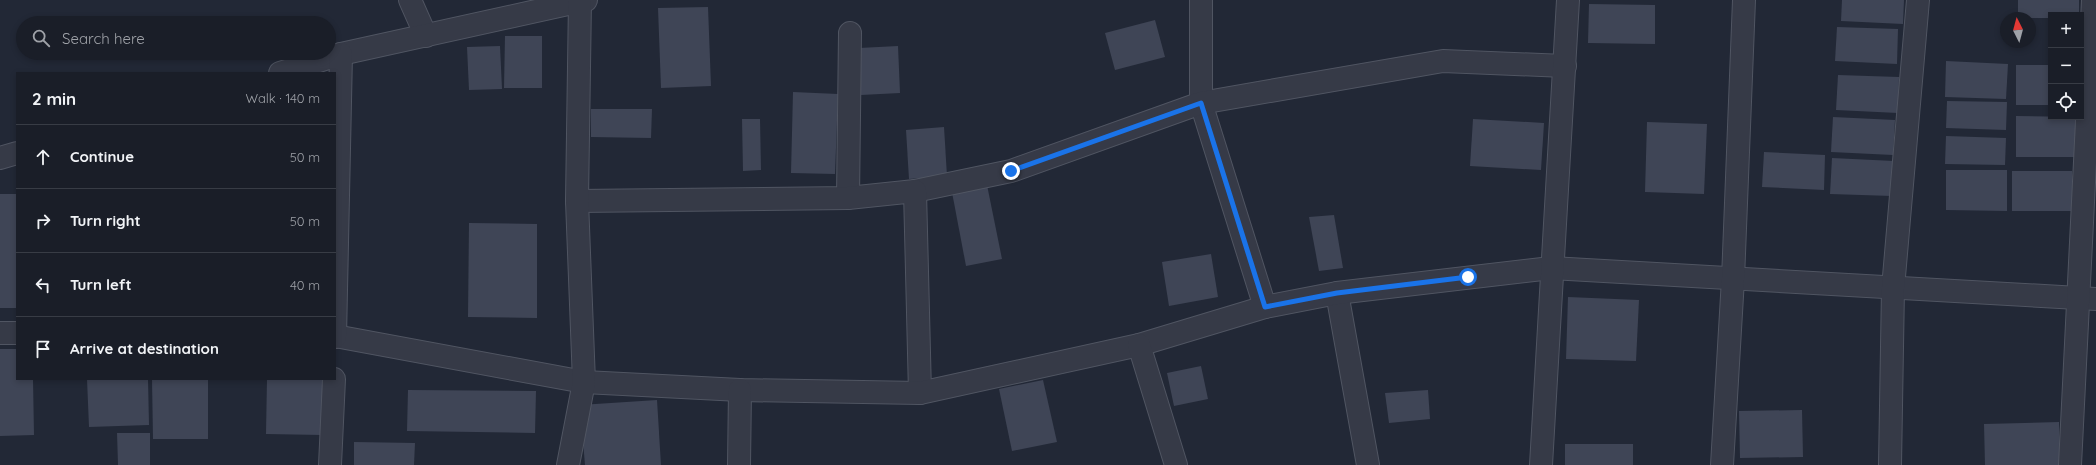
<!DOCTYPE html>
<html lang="en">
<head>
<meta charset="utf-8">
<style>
	body { margin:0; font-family:Quicksand,sans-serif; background:#232730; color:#f1f3f6 }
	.controls { position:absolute; right:12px; top:12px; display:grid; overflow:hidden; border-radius:0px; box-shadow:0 2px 6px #0003 }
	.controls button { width:36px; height:36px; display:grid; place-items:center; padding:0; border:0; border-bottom:1px solid #383c45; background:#1a1e28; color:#f1f3f6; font:20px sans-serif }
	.compass { position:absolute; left:2000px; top:12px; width:36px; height:36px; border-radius:50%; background:#1a1e28; box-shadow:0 2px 6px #0003; rotate:354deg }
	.stop { position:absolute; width:12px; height:12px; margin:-9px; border:3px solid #1a73e8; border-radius:50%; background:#fff }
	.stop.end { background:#1a73e8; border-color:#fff; box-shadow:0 1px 4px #0008 }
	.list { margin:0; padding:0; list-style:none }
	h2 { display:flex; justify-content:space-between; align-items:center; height:52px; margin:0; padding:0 16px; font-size:17px }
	h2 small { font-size:13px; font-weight:400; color:#9fa2a8 }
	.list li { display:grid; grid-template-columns:26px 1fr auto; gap:12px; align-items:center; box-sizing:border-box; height:64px; padding:0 16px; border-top:1px solid #383c45 }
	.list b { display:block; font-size:15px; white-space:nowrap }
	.list em { font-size:13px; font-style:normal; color:#9fa2a8 }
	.icon { flex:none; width:22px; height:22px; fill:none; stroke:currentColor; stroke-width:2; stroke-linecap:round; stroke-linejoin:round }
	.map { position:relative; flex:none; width:2096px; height:465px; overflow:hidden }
	.search { position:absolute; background:#1a1e28; box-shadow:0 2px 6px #0003; left:16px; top:16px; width:320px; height:44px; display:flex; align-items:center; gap:10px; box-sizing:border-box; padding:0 14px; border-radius:22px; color:#9fa2a8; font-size:15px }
	.panel { position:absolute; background:#1a1e28; box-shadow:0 2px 6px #0003; left:16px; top:72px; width:320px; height:308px; border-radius:0px }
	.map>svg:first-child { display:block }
	.building { fill:#3f4556 }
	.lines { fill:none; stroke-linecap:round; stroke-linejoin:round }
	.street-casing { stroke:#505562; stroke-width:24 }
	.street { stroke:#363a47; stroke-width:22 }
	.route { stroke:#1a73e8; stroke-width:5 }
</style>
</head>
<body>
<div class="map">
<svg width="2096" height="465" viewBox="0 0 2096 465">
	<rect width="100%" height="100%" fill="#222836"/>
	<!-- building -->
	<g class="building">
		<polygon points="1842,0 1904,0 1903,24 1841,21"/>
		<polygon points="2018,0 2079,0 2079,15 2051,15 2051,18 2018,18"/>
		<polygon points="1589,4 1655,5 1655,44 1588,43"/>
		<polygon points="708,7 711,86 661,88 658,8"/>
		<polygon points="1155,20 1165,57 1115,70 1105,33"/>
		<polygon points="1837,27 1898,29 1897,64 1835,61"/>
		<polygon points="505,36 542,36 542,88 504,88"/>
		<polygon points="500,46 502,89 469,90 467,47"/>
		<polygon points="898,46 900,93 861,95 859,48"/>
		<polygon points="1946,61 2008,64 2006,99 1945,97"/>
		<rect x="2016" y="65" width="35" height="40"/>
		<polygon points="1838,75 1899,77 1898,113 1836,110"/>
		<polygon points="793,92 838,94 835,174 791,173"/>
		<polygon points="1947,101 2007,102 2006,130 1946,128"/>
		<polygon points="591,109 652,109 651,138 591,137"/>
		<polygon points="2016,116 2077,117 2077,157 2016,157"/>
		<polygon points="1833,117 1895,120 1893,155 1831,152"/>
		<polygon points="742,119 760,119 761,170 743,171"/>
		<polygon points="1473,119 1544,123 1541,170 1470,166"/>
		<polygon points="1647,122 1707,124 1704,194 1645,192"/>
		<polygon points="944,127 947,176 909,179 906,130"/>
		<polygon points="1946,136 2006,138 2005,165 1945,164"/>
		<polygon points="1764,152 1825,155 1824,190 1762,187"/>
		<polygon points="1832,158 1894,161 1892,196 1830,194"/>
		<polygon points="1946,170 2007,170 2007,211 1946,210"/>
		<polygon points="2012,171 2072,171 2073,211 2012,211"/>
		<polygon points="986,180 1002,259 966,266 951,187"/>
		<rect x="0" y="194" width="17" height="114"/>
		<polygon points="1334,215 1343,268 1319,271 1309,217"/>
		<polygon points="469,223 537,224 537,318 468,317"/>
		<polygon points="1211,254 1218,297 1169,306 1162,262"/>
		<polygon points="1568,297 1639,300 1636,361 1566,359"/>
		<polygon points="0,349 17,349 17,379 33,379 34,435 0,436"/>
		<polygon points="1201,366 1208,399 1174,406 1167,373"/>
		<polygon points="87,379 148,379 149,425 89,427"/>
		<polygon points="152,379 208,379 208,439 153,439"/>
		<polygon points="267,379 323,379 322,435 266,434"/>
		<polygon points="1043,380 1057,442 1012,451 999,389"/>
		<polygon points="408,390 536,391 535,433 407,431"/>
		<polygon points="1428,390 1430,419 1389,423 1385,393"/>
		<polygon points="657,400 661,465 585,465 580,405"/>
		<polygon points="1802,410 1803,457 1740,458 1739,411"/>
		<polygon points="2059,422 2060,465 1985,465 1984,424"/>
		<polygon points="117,433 150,433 150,465 118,465"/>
		<polygon points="354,442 415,443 414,465 354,465"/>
		<rect x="1565" y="444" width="68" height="21"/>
	</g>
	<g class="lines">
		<!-- street casing -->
		<g class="street-casing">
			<g id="street">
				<polyline points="410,0 426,36"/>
				<polyline points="1201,0 1201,103 1265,307"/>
				<polyline points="280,73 341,54 586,0"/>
				<polyline points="0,158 17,153"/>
				<polyline points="915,191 1011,171 1201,103 1443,61 1565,66"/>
				<polyline points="848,198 850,33"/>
				<polyline points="577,201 848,198 915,191 920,393"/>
				<polyline points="1337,293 1368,465"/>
				<polyline points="0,333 17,333"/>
				<polyline points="335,336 584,382 740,390 920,393 1139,345 1265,307 1337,293 1551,268 2096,299"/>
				<polyline points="335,337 341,54"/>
				<polyline points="1139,345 1176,465"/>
				<polyline points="330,465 334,379"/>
				<polyline points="568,465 584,382 577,201 580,0"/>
				<polyline points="739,465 740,390"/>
				<polyline points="1541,465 1568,0"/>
				<polyline points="1722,465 1733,279 1744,0"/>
				<polyline points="1890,465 1893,288 1918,0"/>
				<polyline points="2070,465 2093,0"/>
			</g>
		</g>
		<!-- street -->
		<use href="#street" class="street"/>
	</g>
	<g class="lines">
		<!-- route -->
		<polyline class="route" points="1011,171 1201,103 1265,307 1337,293 1468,277"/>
	</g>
</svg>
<div class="controls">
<button>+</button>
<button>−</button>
<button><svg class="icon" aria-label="locate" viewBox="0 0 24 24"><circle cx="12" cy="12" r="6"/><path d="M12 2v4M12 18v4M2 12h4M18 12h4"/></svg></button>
</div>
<svg class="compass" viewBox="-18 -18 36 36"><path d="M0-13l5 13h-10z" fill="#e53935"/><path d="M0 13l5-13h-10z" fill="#9fa2a8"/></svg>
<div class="stop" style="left:1468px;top:277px"></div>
<div class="stop end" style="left:1011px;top:171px"></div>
<div class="search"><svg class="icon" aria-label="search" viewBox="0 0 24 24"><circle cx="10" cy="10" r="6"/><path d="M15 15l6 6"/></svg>Search here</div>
<section class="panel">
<h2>2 min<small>Walk · 140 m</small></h2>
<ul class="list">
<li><svg class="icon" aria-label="ahead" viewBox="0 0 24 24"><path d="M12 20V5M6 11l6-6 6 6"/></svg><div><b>Continue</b></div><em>50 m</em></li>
<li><svg class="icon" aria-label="right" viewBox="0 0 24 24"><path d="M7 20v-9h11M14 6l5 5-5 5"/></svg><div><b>Turn right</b></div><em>50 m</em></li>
<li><svg class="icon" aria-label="left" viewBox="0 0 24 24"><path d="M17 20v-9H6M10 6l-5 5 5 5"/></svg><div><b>Turn left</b></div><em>40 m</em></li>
<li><svg class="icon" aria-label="arrive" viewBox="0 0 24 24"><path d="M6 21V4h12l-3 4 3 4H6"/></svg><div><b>Arrive at destination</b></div></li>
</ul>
</section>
</div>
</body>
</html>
